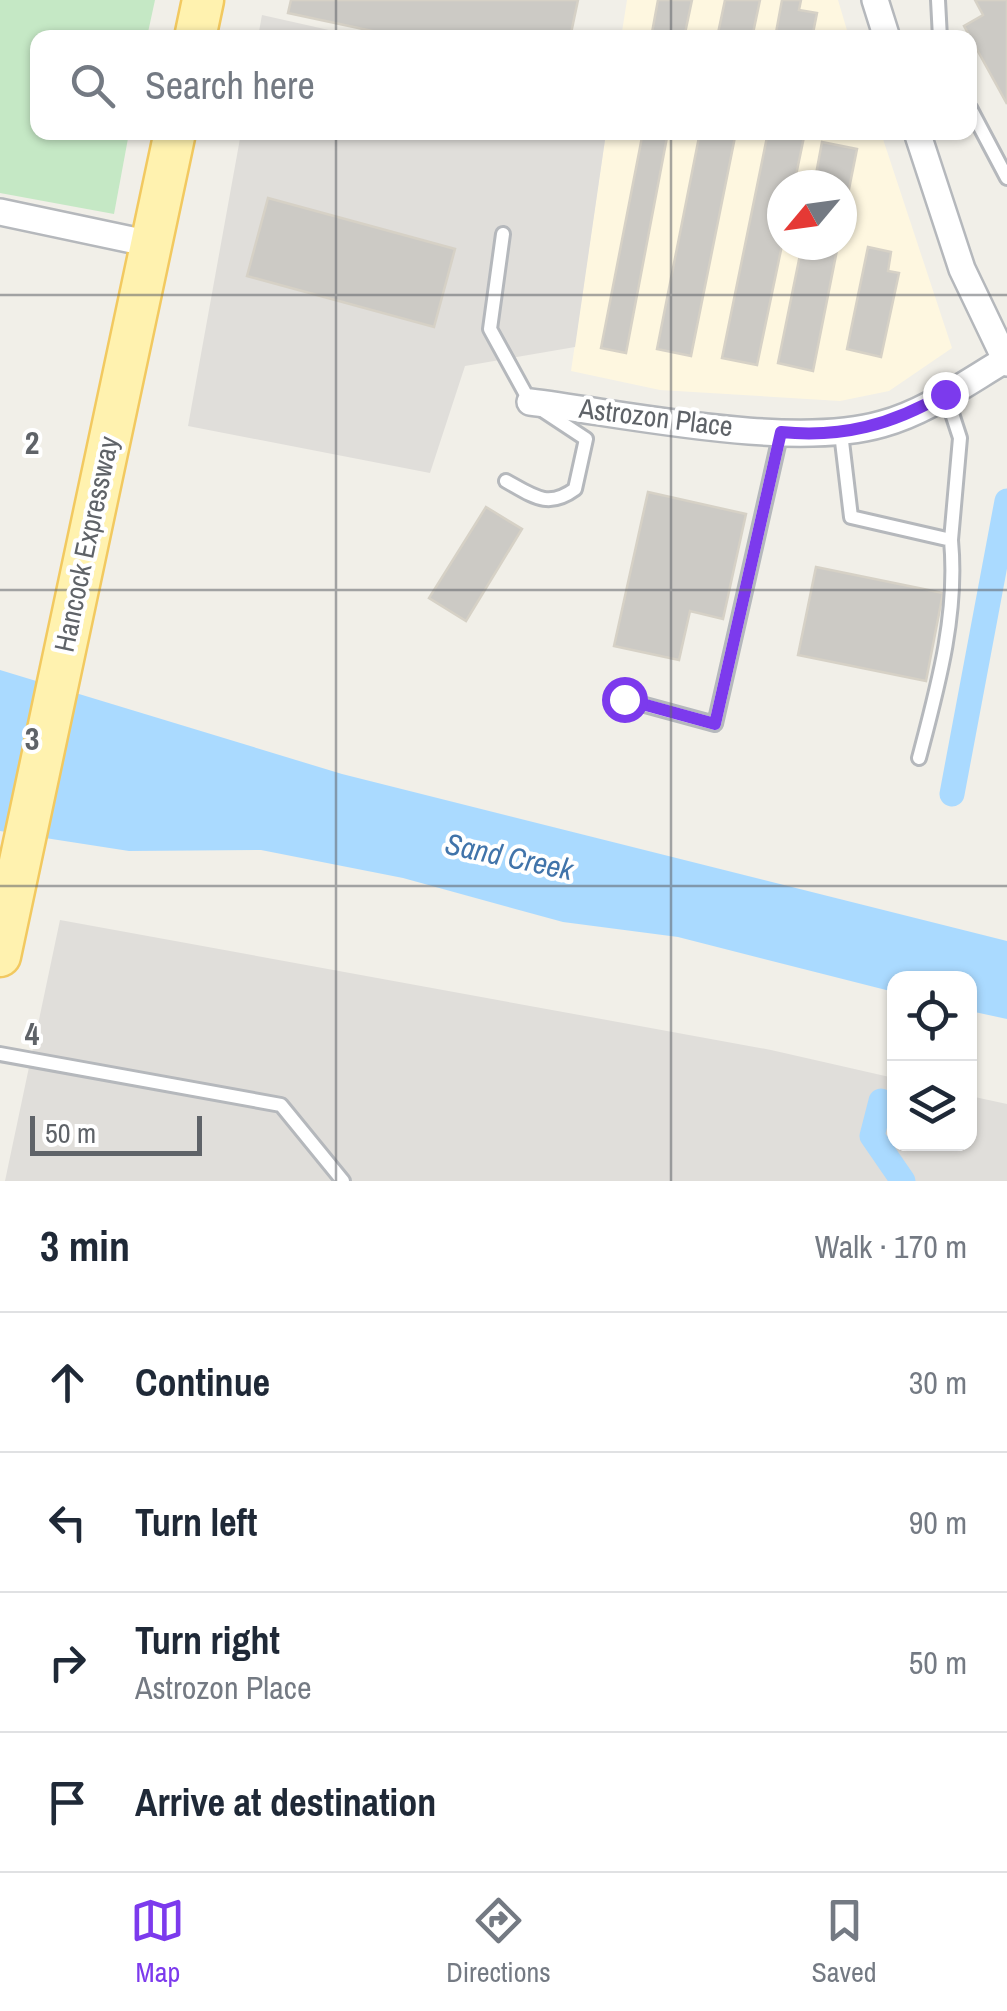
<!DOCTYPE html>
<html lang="en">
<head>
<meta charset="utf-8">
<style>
	body { margin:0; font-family:"Archivo Narrow",sans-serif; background:#f2f2f3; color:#1f2937 }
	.controls { position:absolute; right:30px; bottom:30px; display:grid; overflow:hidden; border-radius:20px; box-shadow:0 2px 8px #0004 }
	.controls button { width:90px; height:90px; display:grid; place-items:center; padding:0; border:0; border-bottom:2px solid #e0e1e3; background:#fff; color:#1f2937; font:50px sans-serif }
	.compass { position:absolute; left:767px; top:170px; width:90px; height:90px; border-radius:50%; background:#fff; box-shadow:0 2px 8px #0004; rotate:241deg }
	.scale { position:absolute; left:30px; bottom:25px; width:172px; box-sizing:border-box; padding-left:10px; border:5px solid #5f6368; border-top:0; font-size:28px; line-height:35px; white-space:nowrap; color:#5f6368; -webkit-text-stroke:8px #fff; paint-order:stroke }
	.stop { position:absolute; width:30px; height:30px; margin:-22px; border:8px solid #7c3aed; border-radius:50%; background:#fff }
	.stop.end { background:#7c3aed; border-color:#fff; box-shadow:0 2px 10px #0008 }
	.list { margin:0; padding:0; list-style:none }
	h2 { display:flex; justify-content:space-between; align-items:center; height:130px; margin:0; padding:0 40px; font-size:42px }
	h2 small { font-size:32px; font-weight:400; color:#747a83 }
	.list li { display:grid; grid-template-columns:65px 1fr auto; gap:30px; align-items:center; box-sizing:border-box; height:140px; padding:0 40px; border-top:2px solid #e0e1e3 }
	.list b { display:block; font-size:38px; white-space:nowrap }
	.list p { margin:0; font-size:32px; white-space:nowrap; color:#747a83 }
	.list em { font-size:32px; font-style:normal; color:#747a83 }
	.icon { flex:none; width:55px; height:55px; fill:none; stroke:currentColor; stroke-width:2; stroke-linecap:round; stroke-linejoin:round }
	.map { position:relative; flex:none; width:1007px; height:1181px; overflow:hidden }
	.search { position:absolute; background:#fff; box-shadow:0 2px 8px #0004; left:30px; right:30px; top:30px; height:110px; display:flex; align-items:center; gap:25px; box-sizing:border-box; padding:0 35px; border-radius:20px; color:#747a83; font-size:38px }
	.sheet { height:690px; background:#fff }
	nav { display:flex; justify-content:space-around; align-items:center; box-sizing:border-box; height:140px; border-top:2px solid #e0e1e3; background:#fff; font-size:28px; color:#747a83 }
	nav a { display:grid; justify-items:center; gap:5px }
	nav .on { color:#7c3aed }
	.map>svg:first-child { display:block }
	.commercial { fill:#fef7e0; fill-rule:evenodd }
	.industrial { fill:#e0deda }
	.green { fill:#c5e8c5 }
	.water { fill:#aadaff }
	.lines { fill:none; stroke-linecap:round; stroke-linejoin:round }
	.canal { stroke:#aadaff; stroke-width:25 }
	.building { fill:#cccac5; stroke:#d6d1c6; stroke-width:2.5 }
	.service-casing { stroke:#b5b8bc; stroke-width:18 }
	.minor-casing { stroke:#b5b8bc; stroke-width:30 }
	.primary-casing { stroke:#f2c960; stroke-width:45 }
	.service { stroke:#fff; stroke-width:12 }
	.minor { stroke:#fff; stroke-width:25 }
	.primary { stroke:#fff2af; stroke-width:40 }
	.route { stroke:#7c3aed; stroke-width:12 }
	.grid { fill:none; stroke:#5f6368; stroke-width:2.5; stroke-opacity:0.55 }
	.labels { text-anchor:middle; stroke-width:8; stroke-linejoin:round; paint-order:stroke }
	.street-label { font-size:28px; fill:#5f6368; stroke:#fff }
	.water-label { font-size:30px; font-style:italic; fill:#4174aa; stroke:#fff }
	.grid-label { font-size:32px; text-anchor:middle; font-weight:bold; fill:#5f6368; stroke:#fff; stroke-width:8; stroke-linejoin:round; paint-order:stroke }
</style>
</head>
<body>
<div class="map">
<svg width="1007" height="1181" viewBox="0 0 1007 1181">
	<rect width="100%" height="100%" fill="#f1efe8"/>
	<!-- commercial -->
	<g class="commercial">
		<polygon points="627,0 838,0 849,37 621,38"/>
		<path d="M606 133H881L952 348 889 391 840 401 660 390 571 371ZM782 185H842V245H782Z"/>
	</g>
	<!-- industrial -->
	<g class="industrial">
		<polygon points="262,15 360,37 258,37"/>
		<polygon points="241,133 606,133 575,347 465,366 430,473 188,426"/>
		<polygon points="60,920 771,1050 894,1078 894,1144 970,1144 970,1096 1007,1104 1007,1181 5,1181"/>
	</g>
	<!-- green -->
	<polygon class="green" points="0,0 155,0 147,37 38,38 38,132 129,133 114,214 0,193"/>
	<!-- water -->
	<polygon class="water" points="0,670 342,774 1007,941 1007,1019 970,1011 970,978 894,978 894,992 678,937 563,922 403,878 261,850 129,851 0,831"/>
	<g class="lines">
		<!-- canal -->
		<g class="canal">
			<polyline points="952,794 1007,501"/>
			<polyline points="881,1101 872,1136 903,1181"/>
		</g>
	</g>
	<!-- building -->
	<g class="building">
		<polygon points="291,0 578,0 570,38 405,38 288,13"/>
		<polygon points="658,0 692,0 684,38 651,38"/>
		<polygon points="725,0 760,0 752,38 717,38"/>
		<polygon points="782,0 801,0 799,10 817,13 812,38 775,38"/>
		<polygon points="975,0 1007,0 1007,104 964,26 983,15"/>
		<polygon points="643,132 668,132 626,353 601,348"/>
		<polygon points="700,132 736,132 691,356 657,349"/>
		<polygon points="768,132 805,132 794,185 782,185 782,245 757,365 722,358"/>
		<polygon points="822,142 857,149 842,224 842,185 814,185"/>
		<polygon points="268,198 455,249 434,327 247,276"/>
		<polygon points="802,245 838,245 813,371 778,363"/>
		<polygon points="868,247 891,252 888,271 899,273 881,357 847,349"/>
		<polygon points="648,492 746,514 723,619 690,611 679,660 614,646"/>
		<polygon points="486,507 522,529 466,621 429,598"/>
		<polygon points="816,567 943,593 926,681 798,655"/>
	</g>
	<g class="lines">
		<!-- service casing -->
		<g class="service-casing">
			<g id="service">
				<polyline points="938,0 940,38"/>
				<polyline points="970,108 1007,178"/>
				<path d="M503 234 490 329 530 402 586 439 575 489C548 509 533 496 506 481"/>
				<polyline points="946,395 960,438 951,540"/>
				<path d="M841 433 851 517 951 540C958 614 938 686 919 758"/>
				<polyline points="623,699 715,724 781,432"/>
				<polyline points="0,1054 281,1105 343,1181"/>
			</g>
		</g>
		<!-- minor casing -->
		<g class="minor-casing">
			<g id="minor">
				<polyline points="875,0 887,38"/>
				<polyline points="917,132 962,269 1007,363"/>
				<polyline points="0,212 151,244"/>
				<path d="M530 402C627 414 792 450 882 424 926 412 966 383 1005 360"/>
			</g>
		</g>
		<!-- primary casing -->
		<g class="primary-casing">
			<g id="primary">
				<polyline points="195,38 203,0"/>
				<polyline points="0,956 175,132"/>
			</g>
		</g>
		<!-- service -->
		<use href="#service" class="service"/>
		<!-- minor -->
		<use href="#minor" class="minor"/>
		<!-- primary -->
		<use href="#primary" class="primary"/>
	</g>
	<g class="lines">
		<!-- route -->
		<path class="route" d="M624 699 715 724 781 432C842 438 892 425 945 394"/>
	</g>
	<!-- grid -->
	<path class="grid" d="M336 0V38M671 0V38M336 132V1181M671 132V1181M0 295H1007M0 590H1007M0 886H1007"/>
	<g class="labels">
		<!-- street labels -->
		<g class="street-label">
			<text transform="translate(656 417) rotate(7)" y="10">Astrozon Place</text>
			<text transform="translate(86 544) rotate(-78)" y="10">Hancock Expressway</text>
		</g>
		<!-- water labels -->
		<g class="water-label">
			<text transform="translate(509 857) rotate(12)" y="10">Sand Creek</text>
		</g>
	</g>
	<g class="grid-label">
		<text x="32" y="454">2</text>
		<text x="32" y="750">3</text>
		<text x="32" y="1045">4</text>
	</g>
</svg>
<div class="controls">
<button><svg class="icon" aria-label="locate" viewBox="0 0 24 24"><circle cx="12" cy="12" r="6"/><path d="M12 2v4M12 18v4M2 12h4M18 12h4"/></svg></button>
<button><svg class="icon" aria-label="layers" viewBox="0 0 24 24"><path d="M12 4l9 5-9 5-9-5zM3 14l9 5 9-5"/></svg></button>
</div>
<svg class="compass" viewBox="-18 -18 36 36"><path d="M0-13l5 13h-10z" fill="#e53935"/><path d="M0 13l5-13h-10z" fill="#747a83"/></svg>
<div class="scale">50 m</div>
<div class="stop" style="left:624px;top:699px"></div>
<div class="stop end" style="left:945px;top:394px"></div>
<div class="search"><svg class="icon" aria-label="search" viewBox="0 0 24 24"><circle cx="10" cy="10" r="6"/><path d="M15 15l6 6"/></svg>Search here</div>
</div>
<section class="sheet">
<h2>3 min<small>Walk · 170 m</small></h2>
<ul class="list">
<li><svg class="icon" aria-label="ahead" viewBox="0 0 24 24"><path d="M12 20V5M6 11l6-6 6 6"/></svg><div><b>Continue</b></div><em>30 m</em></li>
<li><svg class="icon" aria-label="left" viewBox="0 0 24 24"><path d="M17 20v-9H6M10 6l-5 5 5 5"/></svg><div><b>Turn left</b></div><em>90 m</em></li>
<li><svg class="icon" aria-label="right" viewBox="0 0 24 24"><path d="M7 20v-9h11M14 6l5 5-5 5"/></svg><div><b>Turn right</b><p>Astrozon Place</p></div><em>50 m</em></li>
<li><svg class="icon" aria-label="arrive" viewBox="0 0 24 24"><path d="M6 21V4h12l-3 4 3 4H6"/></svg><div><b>Arrive at destination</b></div></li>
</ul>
</section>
<nav>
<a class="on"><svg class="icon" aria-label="map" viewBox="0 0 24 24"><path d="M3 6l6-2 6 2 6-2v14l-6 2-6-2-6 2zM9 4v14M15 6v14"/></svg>Map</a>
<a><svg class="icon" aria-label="directions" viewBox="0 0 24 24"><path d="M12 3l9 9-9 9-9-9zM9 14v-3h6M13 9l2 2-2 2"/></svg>Directions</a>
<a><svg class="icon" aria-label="saved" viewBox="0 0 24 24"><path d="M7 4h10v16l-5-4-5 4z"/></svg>Saved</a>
</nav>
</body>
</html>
